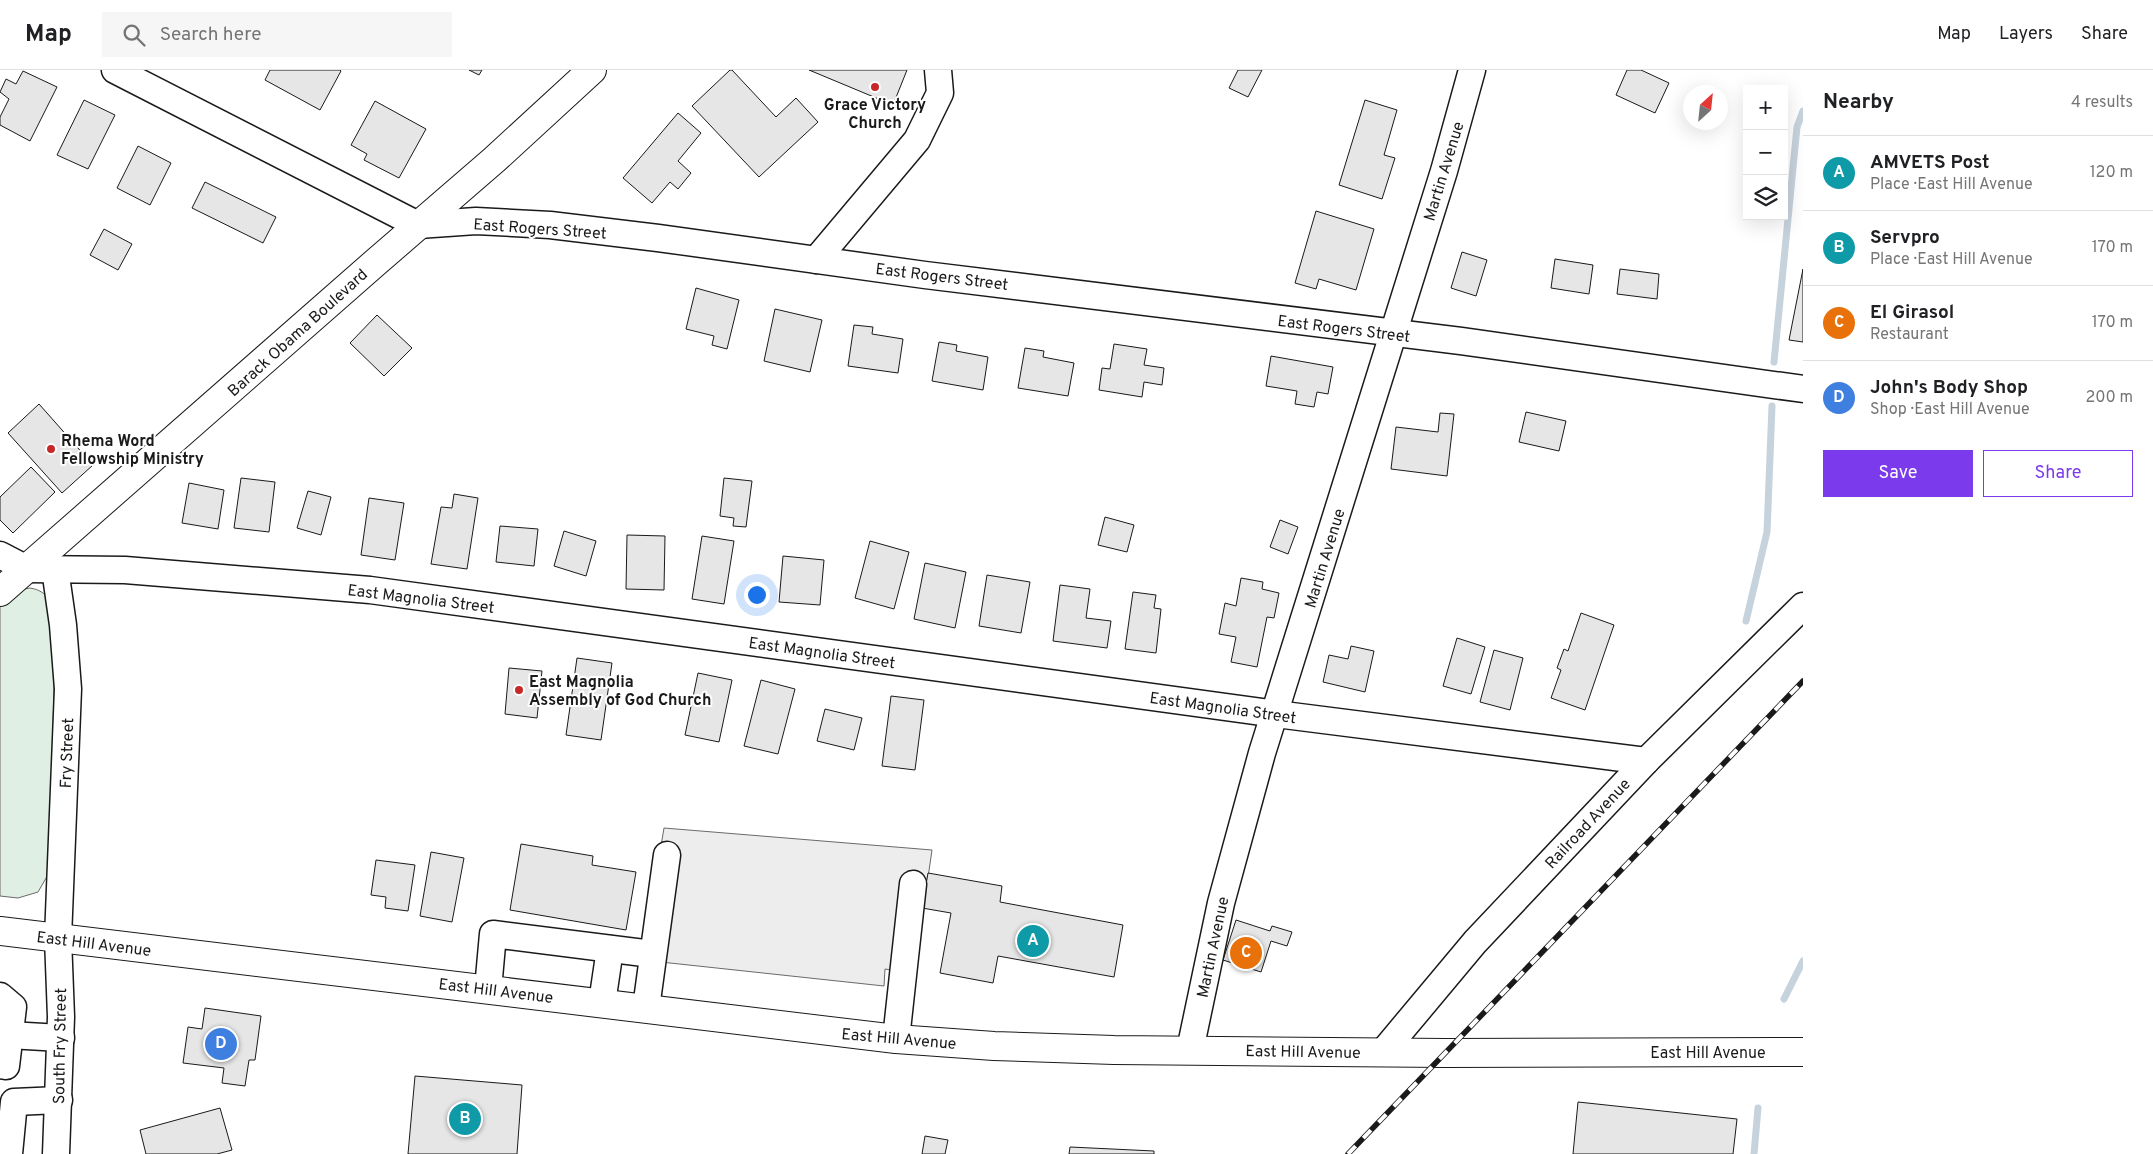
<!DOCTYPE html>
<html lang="en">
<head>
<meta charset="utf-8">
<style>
	body { margin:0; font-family:Overpass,sans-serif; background:#f6f6f6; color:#202124 }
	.controls { position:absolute; right:15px; top:15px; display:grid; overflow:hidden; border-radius:0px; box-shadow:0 5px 20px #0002 }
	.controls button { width:45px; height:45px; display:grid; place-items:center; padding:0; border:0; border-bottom:1px solid #e0e0e0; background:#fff; color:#202124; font:25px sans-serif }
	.compass { position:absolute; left:1683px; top:15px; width:45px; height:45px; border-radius:50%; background:#fff; box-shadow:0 5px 20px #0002; rotate:27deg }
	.you { position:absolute; left:756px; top:524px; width:18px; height:18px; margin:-12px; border:4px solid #fff; border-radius:50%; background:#1a73e8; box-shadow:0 0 0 8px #1a73e833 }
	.badge { display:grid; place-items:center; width:32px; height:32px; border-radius:50%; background:#7c3aed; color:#fff; font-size:16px; font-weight:700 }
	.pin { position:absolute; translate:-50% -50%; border:2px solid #fff; box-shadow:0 1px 5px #0006 }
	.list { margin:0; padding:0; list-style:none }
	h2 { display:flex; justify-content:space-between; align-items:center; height:65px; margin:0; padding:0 20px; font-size:21px }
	h2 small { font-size:16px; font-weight:400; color:#757577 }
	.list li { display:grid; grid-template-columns:32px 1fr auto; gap:15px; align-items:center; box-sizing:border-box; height:75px; padding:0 20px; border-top:1px solid #e0e0e0 }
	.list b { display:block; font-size:19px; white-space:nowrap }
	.list p { margin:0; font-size:16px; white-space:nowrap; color:#757577 }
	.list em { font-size:16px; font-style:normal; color:#757577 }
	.actions { display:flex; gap:10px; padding:15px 20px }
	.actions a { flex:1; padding:11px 0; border:1px solid #7c3aed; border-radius:0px; text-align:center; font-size:18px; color:#7c3aed }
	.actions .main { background:#7c3aed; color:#fff }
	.icon { flex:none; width:28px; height:28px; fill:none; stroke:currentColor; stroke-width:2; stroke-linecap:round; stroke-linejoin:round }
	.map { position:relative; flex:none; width:1803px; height:1084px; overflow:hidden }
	header { display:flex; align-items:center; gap:30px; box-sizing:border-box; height:70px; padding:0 25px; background:#fff; border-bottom:1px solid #e0e0e0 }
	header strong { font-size:24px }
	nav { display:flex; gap:28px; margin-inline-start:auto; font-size:18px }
	.search { width:350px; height:45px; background:#f6f6f6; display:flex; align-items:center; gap:12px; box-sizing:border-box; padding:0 18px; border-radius:0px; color:#757577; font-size:19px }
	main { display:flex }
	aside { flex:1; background:#fff }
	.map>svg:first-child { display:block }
	.green { fill:#e0efe3; stroke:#6a6a6a }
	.parking { fill:#ededed; stroke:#6a6a6a }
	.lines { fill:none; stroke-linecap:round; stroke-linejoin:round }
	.stream { stroke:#c6d2dc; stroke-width:7 }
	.building { fill:#e6e6e6; stroke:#1a1a1a }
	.minor-casing { stroke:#1a1a1a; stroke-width:29 }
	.major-casing { stroke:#1a1a1a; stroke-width:30 }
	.highway-casing { stroke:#1a1a1a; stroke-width:30 }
	.minor { stroke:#fff; stroke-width:26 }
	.major { stroke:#fff; stroke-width:28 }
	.highway { stroke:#fff; stroke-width:28 }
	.rail-casing { stroke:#1a1a1a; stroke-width:5.5 }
	.rail { stroke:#fff; stroke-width:4; stroke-dasharray:11; stroke-linecap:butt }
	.poi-dot { fill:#c62828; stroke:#fff; stroke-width:2 }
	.labels { text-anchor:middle; stroke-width:4; stroke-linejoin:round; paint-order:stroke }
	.poi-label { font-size:16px; font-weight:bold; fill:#1a1a1a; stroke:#fff; text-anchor:start }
	.street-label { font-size:16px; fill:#1a1a1a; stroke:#fff }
</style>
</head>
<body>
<header>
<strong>Map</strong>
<div class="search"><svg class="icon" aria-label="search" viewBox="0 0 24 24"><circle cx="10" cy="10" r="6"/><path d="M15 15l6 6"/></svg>Search here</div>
<nav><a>Map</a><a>Layers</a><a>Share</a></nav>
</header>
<main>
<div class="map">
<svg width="1803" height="1084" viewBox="0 0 1803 1084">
	<rect width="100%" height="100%" fill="#fff"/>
	<!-- green -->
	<path class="green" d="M30 518C49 521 50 533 56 549L49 803 38 822 18 828 0 826V534L19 520Z"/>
	<!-- parking -->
	<polygon class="parking" points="664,758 932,780 914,904 885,899 884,916 642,890"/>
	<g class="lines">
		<!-- stream -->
		<g class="stream">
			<polyline points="1774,292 1797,57 1803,41"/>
			<polyline points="1746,551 1767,462 1772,336"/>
			<polyline points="1784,929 1803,891"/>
			<polyline points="1754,1084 1758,1038"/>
		</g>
	</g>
	<!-- building -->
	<g class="building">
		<polygon points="270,0 340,0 341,1 320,40 265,10"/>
		<polygon points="469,0 482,0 479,5"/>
		<polygon points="730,0 732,0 776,47 796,28 818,52 759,107 692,36"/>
		<polygon points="809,0 907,0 893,35"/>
		<polygon points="1238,0 1262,0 1248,27 1229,18"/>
		<polygon points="1627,0 1641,0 1669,13 1655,43 1616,25"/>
		<polygon points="23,1 57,17 30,71 0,55 0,47 9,29 0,22 6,9 16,14"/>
		<polygon points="84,30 115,45 88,99 57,85"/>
		<polygon points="1365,30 1397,40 1384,85 1395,88 1382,129 1339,115"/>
		<polygon points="375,31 426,59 399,108 364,90 367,84 351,75"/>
		<polygon points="678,43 701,63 678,91 691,103 678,119 670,112 652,133 623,108"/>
		<polygon points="138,76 171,93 150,135 117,118"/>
		<polygon points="205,112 276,147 263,173 192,138"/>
		<polygon points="1316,141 1374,159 1356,220 1319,209 1316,219 1295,213"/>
		<polygon points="104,159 132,174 118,200 90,185"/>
		<polygon points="1462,182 1487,190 1476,226 1451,218"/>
		<polygon points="1555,189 1593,195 1589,224 1551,218"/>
		<polygon points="1620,199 1659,204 1657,229 1617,224"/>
		<polygon points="1803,199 1803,272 1789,270"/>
		<polygon points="696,218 739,230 727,279 712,275 714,266 686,259"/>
		<polygon points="775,239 822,250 810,302 764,291"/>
		<polygon points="377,245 412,278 384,306 350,273"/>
		<polygon points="854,255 873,257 872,264 903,269 898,303 848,296"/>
		<polygon points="939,272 957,275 956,281 988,287 983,320 932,311"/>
		<polygon points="1114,274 1147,279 1144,295 1164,298 1162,315 1144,312 1142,327 1099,320 1102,298 1110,299"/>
		<polygon points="1025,278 1044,281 1043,287 1074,293 1068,326 1018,318"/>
		<polygon points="1271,286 1333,297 1328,324 1317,322 1314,337 1295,334 1297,321 1266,316"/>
		<polygon points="39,334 93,395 62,423 8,363"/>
		<polygon points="1526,342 1566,351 1559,381 1519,372"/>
		<polygon points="1440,343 1454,344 1447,406 1391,399 1396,357 1438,362"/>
		<polygon points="31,397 55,422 13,463 0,450 0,427"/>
		<polygon points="241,408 275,412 269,462 234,458"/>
		<polygon points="724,408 752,411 746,457 733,456 734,448 720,446"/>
		<polygon points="189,413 224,420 218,459 182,453"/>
		<polygon points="308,421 331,427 321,465 297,458"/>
		<polygon points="454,424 478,428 467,499 431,494 441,437 452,438"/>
		<polygon points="369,428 404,433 395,490 361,485"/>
		<polygon points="1105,447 1134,455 1127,482 1098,475"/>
		<polygon points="1280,450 1298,457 1288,484 1270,477"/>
		<polygon points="500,456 538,459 534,496 496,492"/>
		<polygon points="564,461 596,471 586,506 554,496"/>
		<polygon points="627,465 665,466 664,520 626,519"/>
		<polygon points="702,466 734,471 724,534 692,529"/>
		<polygon points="870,471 909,482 894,539 855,528"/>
		<polygon points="783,486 824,490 820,535 779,532"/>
		<polygon points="925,493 966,502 955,558 914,549"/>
		<polygon points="987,505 1030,512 1021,563 979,556"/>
		<polygon points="1241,508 1263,512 1262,519 1279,523 1274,548 1267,547 1257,597 1231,592 1236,567 1219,564 1225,533 1236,536"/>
		<polygon points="1060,515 1090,519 1086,548 1111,551 1107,578 1053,571"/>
		<polygon points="1133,522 1156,525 1154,538 1161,539 1156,583 1125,579"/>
		<polygon points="1581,543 1614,555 1585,640 1551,628 1561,600 1557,598 1564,579 1568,581"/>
		<polygon points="1457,568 1485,577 1471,624 1443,616"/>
		<polygon points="1351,576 1374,581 1365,622 1323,612 1329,585 1348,589"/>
		<polygon points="1494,580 1523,588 1510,640 1480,632"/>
		<polygon points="577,588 612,593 601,670 566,665"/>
		<polygon points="509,598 542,601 537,648 505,644"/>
		<polygon points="698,603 732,610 719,672 685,665"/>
		<polygon points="761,610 795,619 778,684 744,676"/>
		<polygon points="891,626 924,630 915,700 882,696"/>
		<polygon points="825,639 862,648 854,680 817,671"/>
		<polygon points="521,774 593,786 592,795 636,802 626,860 510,840"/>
		<polygon points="431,782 464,788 452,852 420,846"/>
		<polygon points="376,790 415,795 408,841 385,838 386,827 371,825"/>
		<polygon points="928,803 1002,816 1000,832 1123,855 1114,907 998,886 993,913 940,903 951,843 922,838"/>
		<polygon points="1236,850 1270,861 1272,856 1292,862 1287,876 1271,871 1261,902 1223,890"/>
		<polygon points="205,938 261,946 255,990 249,990 245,1016 222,1013 224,998 183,993 188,957 202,959"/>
		<polygon points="415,1006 522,1015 517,1084 408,1084"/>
		<polygon points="1578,1032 1737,1049 1733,1084 1573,1084"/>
		<polygon points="220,1038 232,1080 217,1084 146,1084 140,1060"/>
		<polygon points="925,1066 948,1070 945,1084 922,1084"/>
		<polygon points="1070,1077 1154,1081 1154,1084 1069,1084"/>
	</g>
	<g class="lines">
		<!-- minor casing -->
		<g class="minor-casing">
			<g id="minor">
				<polyline points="115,0 418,155 476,151 550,155 658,168 925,205 1461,271 1803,319"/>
				<polyline points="816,190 917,70 940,23 938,0"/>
				<polyline points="0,485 27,499 125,500 370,520 1276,644 1646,691"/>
				<polyline points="55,499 63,555 68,619 58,868 61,947 56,1084"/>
				<polyline points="488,919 493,864 652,884"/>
				<polyline points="0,926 13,937 6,996 0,995"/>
				<polyline points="602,933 610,879"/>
				<polyline points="646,938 667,785"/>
				<polyline points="9,965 61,968"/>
				<polyline points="896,969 913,814"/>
				<polyline points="1190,980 1221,833 1262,683 1444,101 1472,0"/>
				<polyline points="1383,982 1475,872 1646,691 1803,536"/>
				<polyline points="9,1084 14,1032 59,1030"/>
			</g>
		</g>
		<!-- major casing -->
		<g class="major-casing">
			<polyline id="major" points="0,522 376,192 494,90 592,0"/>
		</g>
		<!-- highway casing -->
		<g class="highway-casing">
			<polyline id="highway" points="0,861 896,969 994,976 1114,980 1446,983 1803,982"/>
		</g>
		<!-- minor -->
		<use href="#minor" class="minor"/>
		<!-- major -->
		<use href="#major" class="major"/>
		<!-- highway -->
		<use href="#highway" class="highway"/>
		<!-- rail casing -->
		<g class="rail-casing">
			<polyline id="rail" points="1348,1084 1803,611"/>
		</g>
		<!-- rail -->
		<use href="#rail" class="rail"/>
	</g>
	<!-- markers -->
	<g class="poi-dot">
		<circle cx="875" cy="17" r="5"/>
		<circle cx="51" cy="379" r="5"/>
		<circle cx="519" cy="620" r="5"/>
	</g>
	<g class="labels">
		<!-- poi labels -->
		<g class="poi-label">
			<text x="875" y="40" text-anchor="middle">Grace Victory<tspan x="875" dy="18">Church</tspan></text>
			<text x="61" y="376">Rhema Word<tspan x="61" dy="18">Fellowship Ministry</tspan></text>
			<text x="529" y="617">East Magnolia<tspan x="529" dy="18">Assembly of God Church</tspan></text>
		</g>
		<!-- street labels -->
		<g class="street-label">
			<text transform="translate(1443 101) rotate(-73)" y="6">Martin Avenue</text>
			<text transform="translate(540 158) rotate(4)" y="6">East Rogers Street</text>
			<text transform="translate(942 206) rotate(7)" y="6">East Rogers Street</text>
			<text transform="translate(1344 258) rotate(7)" y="6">East Rogers Street</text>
			<text transform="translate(297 262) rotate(-42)" y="6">Barack Obama Boulevard</text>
			<text transform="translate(1324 488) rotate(-73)" y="6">Martin Avenue</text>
			<text transform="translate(421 528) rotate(7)" y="6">East Magnolia Street</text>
			<text transform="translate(822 582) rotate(8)" y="6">East Magnolia Street</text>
			<text transform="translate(1223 637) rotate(8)" y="6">East Magnolia Street</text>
			<text transform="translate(66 683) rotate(-88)" y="6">Fry Street</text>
			<text transform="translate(1587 753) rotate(-47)" y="6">Railroad Avenue</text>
			<text transform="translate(94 873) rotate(7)" y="6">East Hill Avenue</text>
			<text transform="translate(1212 877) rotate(-78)" y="6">Martin Avenue</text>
			<text transform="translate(496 920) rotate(7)" y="6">East Hill Avenue</text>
			<text transform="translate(899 968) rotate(5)" y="6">East Hill Avenue</text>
			<text transform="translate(59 976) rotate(-89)" y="6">South Fry Street</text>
			<text transform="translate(1303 981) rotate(1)" y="6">East Hill Avenue</text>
			<text x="1708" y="988">East Hill Avenue</text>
		</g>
	</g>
</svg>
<div class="controls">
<button>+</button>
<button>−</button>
<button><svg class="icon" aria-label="layers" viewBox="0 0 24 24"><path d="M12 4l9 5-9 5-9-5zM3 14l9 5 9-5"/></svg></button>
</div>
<svg class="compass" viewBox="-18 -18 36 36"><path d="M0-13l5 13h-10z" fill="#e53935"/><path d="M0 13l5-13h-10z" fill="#757577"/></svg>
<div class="you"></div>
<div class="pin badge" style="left:1033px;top:871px;background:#0f9aa8">A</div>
<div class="pin badge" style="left:465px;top:1049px;background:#0f9aa8">B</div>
<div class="pin badge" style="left:1246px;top:883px;background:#e8710a">C</div>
<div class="pin badge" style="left:221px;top:974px;background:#3f7fe0">D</div>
</div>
<aside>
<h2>Nearby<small>4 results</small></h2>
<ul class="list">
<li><span class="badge" style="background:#0f9aa8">A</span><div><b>AMVETS Post</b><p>Place · East Hill Avenue</p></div><em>120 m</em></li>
<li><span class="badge" style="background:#0f9aa8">B</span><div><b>Servpro</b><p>Place · East Hill Avenue</p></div><em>170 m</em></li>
<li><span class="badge" style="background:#e8710a">C</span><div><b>El Girasol</b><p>Restaurant</p></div><em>170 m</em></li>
<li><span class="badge" style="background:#3f7fe0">D</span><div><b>John's Body Shop</b><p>Shop · East Hill Avenue</p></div><em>200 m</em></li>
</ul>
<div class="actions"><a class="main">Save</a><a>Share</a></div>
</aside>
</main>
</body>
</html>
